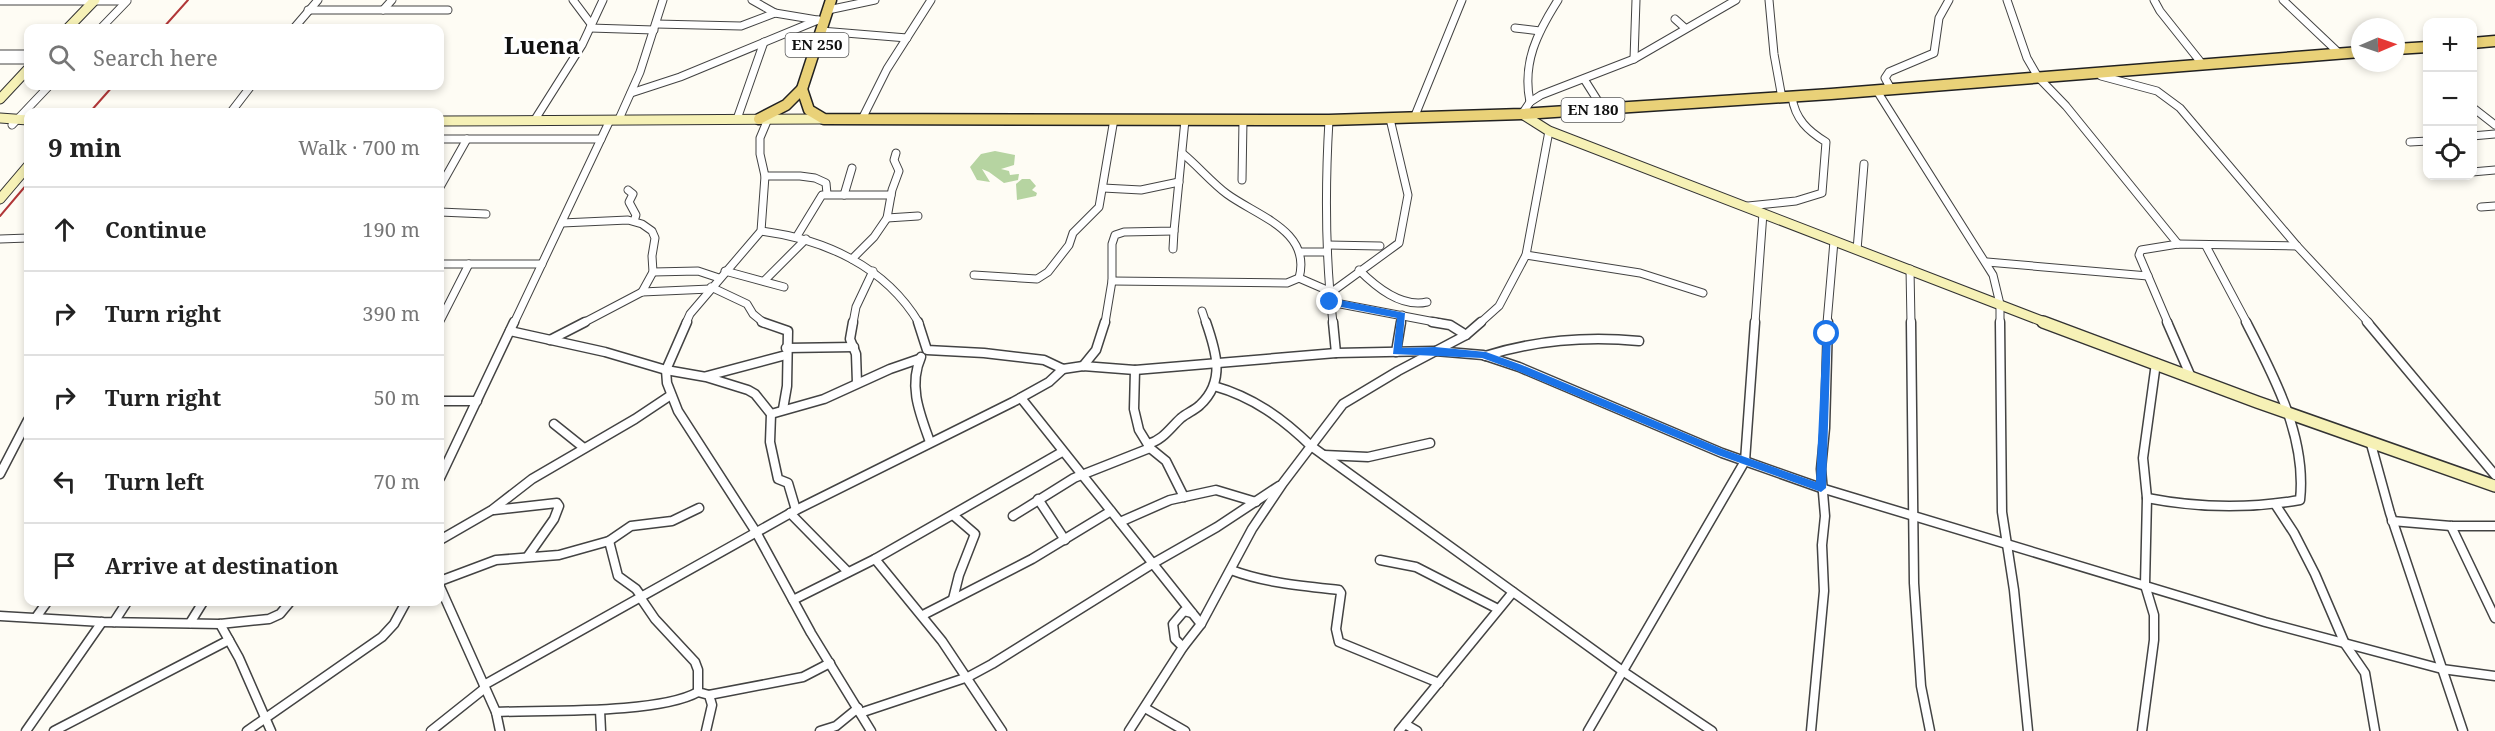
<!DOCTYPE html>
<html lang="en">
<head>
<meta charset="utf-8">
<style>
	body { margin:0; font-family:"Noto Serif",serif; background:#f2f2f2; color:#222 }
	.controls { position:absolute; right:18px; top:18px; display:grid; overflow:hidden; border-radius:12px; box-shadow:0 3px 9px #0003 }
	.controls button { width:54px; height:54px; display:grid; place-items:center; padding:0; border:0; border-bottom:2px solid #e0e0e0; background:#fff; color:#222; font:30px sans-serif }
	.compass { position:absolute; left:2351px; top:18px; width:54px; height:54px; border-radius:50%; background:#fff; box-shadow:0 3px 9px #0003; rotate:88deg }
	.stop { position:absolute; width:18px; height:18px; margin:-14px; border:4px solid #1a73e8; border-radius:50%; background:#fff }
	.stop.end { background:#1a73e8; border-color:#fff; box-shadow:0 2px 6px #0008 }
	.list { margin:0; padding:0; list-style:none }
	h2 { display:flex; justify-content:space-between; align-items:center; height:78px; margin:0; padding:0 24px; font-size:26px }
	h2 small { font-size:20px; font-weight:400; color:#767676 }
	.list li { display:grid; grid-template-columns:39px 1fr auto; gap:18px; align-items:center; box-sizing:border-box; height:84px; padding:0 24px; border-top:2px solid #e0e0e0 }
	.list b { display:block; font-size:22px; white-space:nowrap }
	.list em { font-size:20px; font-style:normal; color:#767676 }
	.icon { flex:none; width:33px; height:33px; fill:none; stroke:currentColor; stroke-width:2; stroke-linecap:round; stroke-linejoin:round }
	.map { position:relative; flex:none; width:2495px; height:731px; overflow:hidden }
	.search { position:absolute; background:#fff; box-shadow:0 3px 9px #0003; left:24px; top:24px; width:420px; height:66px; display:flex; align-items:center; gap:15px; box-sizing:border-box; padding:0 21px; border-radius:12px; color:#767676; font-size:22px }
	.panel { position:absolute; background:#fff; box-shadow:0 3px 9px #0003; left:24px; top:108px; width:420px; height:498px; border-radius:12px }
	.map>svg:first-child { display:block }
	.forest { fill:#b6d4a1 }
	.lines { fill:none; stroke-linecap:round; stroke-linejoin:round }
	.street-far1-casing { stroke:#434343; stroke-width:9 }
	.street-casing { stroke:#434343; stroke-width:11 }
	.secondary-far1-casing { stroke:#323232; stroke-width:11 }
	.secondary-casing { stroke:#323232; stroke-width:14 }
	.primary-casing { stroke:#212121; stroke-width:13 }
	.street-far1 { stroke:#fff; stroke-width:7 }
	.street { stroke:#fff; stroke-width:8 }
	.secondary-far1 { stroke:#f6f1b6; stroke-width:9 }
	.secondary { stroke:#f6f1b6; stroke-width:11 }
	.primary { stroke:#e9d178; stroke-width:10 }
	.rail { stroke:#b13738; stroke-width:2 }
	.route { fill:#1a73e8 }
	.labels { text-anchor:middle; stroke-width:6; stroke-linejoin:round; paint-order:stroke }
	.shield { fill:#fff; stroke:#585858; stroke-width:1.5 }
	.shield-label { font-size:15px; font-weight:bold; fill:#101010 }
	.far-town-label { font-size:24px; font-weight:bold; fill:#101010; stroke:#fff }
</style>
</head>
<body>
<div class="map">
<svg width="2495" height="731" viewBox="0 0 2495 731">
	<rect width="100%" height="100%" fill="#fefcf4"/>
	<!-- forest -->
	<g class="forest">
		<polygon points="995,151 1015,155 1014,165 1001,169 1009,171 1010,175 1019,174 1018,180 1004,183 989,172 982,169 990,182 977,180 970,167 981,154"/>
		<polygon points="1022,179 1030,179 1036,186 1032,190 1037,193 1036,196 1017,200 1016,184"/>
	</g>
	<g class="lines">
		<!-- street-far1 casing -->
		<g class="street-far1-casing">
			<g id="street-far1">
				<polyline points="573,0 591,24"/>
				<polyline points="752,0 775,13"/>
				<polyline points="1769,0 1774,54 1782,98"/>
				<polyline points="2007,0 2027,58 2038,77 2066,106 2178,244"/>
				<polyline points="2154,0 2160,11 2203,65"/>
				<polyline points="2283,0 2340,54"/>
				<polyline points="0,1 126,1"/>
				<polyline points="308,10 448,10"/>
				<polyline points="383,10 392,0"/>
				<polyline points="828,10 875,0"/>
				<polyline points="1675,19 1685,28"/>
				<polyline points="656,24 741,26 775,13 817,20"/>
				<polyline points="101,28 127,1"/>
				<polyline points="294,28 318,0"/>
				<polyline points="590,28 654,30"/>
				<polyline points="1515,28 1540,31"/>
				<polyline points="821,31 907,38"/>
				<polyline points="0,54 28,54"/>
				<polyline points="1634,59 1636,0"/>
				<polyline points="0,60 28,60"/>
				<polyline points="2101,76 2157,91 2180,108 2297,246 2369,323"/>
				<polyline points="1584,79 1603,109"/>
				<polyline points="1891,89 1885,78 1889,72 1934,53 1939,18 1949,0"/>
				<polyline points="1877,91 1993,275 2000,304 2000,323"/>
				<polyline points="631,93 680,77 818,20"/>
				<path d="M1530 102C1522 63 1537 33 1558 0"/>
				<polyline points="2472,107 2495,125"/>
				<polyline points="231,112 251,86"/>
				<polyline points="1522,114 1530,102 1541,95 1634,59 1736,0"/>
				<polyline points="1414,118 1462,0"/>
				<polyline points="619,119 640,72 663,0"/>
				<polyline points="737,119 764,42"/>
				<polyline points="862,119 887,69 931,0"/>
				<path d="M1329 120C1325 188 1325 255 1333 323"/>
				<polyline points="534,121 582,45 603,0"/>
				<polyline points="12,125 49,86"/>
				<polyline points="2472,136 2495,134"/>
				<polyline points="440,139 601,139"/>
				<polyline points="2410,142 2428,141"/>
				<path d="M1182 153C1197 165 1212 183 1227 194 1257 216 1312 231 1299 278L1329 291"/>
				<polyline points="2472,172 2495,170"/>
				<polyline points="765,176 800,176 815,178 826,183 827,194"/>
				<polyline points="1242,180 1243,120"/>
				<polyline points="440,187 467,139"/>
				<polyline points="1103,188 1141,190 1179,182"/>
				<polyline points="628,190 633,194 629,202 636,215 634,221"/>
				<polyline points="844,195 852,168"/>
				<path d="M1748 206 1796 201 1822 193 1826 142C1808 131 1795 119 1792 97"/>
				<polyline points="2481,207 2495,206"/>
				<polyline points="440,212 486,214"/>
				<polyline points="887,218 918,216"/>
				<polyline points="562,223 628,220 642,224 652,231 655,238 652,256 653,272 642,292"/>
				<path d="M761 231C824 239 885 266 919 323"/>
				<polyline points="797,236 822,195 891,195"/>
				<polyline points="0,239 28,238"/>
				<polyline points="1328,245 1380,246"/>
				<polyline points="2206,246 2247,323"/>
				<polyline points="1173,249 1174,231"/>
				<polyline points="1857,250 1864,164"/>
				<polyline points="1300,252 1327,252"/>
				<polyline points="1526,255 1640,273 1703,293"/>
				<polyline points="852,259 874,237 887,218 892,190 899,171 894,160 896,153"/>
				<polyline points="1987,262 2148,276"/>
				<polyline points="440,264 542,264"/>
				<polyline points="1910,269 1911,323"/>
				<path d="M1359 270C1376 287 1401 308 1427 302"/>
				<polyline points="725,271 784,287"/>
				<polyline points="653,272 698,271 719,278"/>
				<polyline points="974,275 1037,279 1048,272 1069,245 1073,233 1099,207 1114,119"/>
				<polyline points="764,281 806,239"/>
				<polyline points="1112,281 1287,283 1299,278"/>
				<polyline points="711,287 747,304 753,314 764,323"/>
				<polyline points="1329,294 1399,243 1408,195 1390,119"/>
				<polyline points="1330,302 1440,323"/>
				<polyline points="1202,311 1206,323"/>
				<polyline points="440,321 469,264"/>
				<polyline points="514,323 610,120"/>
				<polyline points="583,323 642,292 710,289"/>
				<polyline points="686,323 690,314 761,231 765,176 760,154 760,138 768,119"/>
				<polyline points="853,323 856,307 873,271"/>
				<polyline points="1105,323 1112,281 1112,244 1115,235 1124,232 1174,231 1185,120"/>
				<polyline points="1401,323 1402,315"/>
				<polyline points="1480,323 1499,306 1526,255 1549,131"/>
				<polyline points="1755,323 1763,213"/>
				<polyline points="1827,323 1834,241"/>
				<polyline points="2168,323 2139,255 2141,250 2178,244 2297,246"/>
			</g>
		</g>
		<!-- street casing -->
		<g class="street-casing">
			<g id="street">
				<polyline points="687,322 666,370 667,383 678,411 756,532 811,633 871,731"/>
				<polyline points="762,322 788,331 787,386 783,409"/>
				<polyline points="853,322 850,339 856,354 857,383"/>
				<polyline points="918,322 927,350 984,353 1044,360 1063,369 1083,366 1135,370 1336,353 1435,351 1483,355 1519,367 1722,453 1821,488 2265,622 2442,669 2495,676"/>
				<polyline points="1333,322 1336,353"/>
				<polyline points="1432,322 1450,325 1466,335"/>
				<polyline points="1911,322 1914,583 1921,686 1930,731"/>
				<polyline points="2000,322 2002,512 2014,590 2028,731"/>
				<polyline points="2167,322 2191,377"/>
				<polyline points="2367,322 2495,475"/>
				<polyline points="510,331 605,352 666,370 706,377 748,390 755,394 771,414 770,442 778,479 788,483 796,510"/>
				<polyline points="550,340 585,322"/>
				<polyline points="786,348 854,347"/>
				<polyline points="1396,352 1401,322"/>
				<path d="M1485 356C1536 340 1586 336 1639 341"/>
				<path d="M921 357C908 386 920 414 930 442"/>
				<polyline points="1083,366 1096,350 1105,322"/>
				<polyline points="1135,370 1134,409 1139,430 1150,448 1166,461 1184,497"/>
				<polyline points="707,376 786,355"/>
				<path d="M1214 386C1253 397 1282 418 1311 446L1624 672 1712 731"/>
				<polyline points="1021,398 1201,624"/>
				<polyline points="440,401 477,401"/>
				<polyline points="771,414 824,399 890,369 919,359"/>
				<polyline points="554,424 584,448"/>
				<path d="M1148 444C1163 440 1170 428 1181 418 1187 413 1195 410 1200 405 1226 381 1216 351 1206 322"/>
				<polyline points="2371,444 2390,513 2463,731"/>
				<polyline points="1324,455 1368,457 1430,443"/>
				<polyline points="0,474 28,420"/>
				<polyline points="440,478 514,322"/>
				<path d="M2147 498C2198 508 2248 509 2300 500 2307 438 2274 376 2246 322"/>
				<polyline points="1038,499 1065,540"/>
				<polyline points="2275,504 2294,533 2315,574 2345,644 2365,673 2375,731"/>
				<polyline points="494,510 557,503 559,506 554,519 528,556"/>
				<polyline points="790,513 848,572"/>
				<polyline points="953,515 975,534 959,575 953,599"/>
				<polyline points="1013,516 1074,478 1150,448"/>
				<polyline points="2392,521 2451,526 2495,526"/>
				<polyline points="1120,522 1170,500 1216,490 1256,502"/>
				<polyline points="2451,526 2495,618"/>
				<polyline points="440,540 492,510 532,479 635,419 671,395"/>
				<polyline points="609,541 618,576 636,589 641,596"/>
				<polyline points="875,559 942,641 1002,731"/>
				<polyline points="1380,560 1416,567 1498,609"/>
				<path d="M1231 570C1266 583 1302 586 1339 590L1341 593 1336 629 1339 642 1439 683"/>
				<polyline points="440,581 496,560 559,555 609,541 631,526 672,521 699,508"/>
				<polyline points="440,587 496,712 500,731"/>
				<polyline points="640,597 655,619 695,662 698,670 698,692 709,695 712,705 706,731"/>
				<polyline points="793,600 875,559 1062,452"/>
				<polyline points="923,615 1032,559 1111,511"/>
				<polyline points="0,616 102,622 220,624 269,619 280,614 290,602"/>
				<polyline points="37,616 47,602"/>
				<polyline points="114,622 127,602"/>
				<polyline points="190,623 203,602"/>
				<polyline points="220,624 239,658 271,731"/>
				<polyline points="1183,647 1175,639 1173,624 1184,611 1192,613"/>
				<polyline points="484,685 796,510 1013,402 1049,382 1063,369"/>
				<polyline points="709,695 803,677 830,663"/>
				<polyline points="1145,708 1185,731"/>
				<polyline points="600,710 601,731"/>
				<path d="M496 712C544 710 659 714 698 692"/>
				<polyline points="860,713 968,677 992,664 1152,564 1217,527 1279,486"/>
				<polyline points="1405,724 1417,731"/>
				<polyline points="26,731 102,622"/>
				<polyline points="54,731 229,640"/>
				<polyline points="247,731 382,637 394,624 406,602"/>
				<polyline points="431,731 485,688"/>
				<polyline points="820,731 836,726 858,708"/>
				<polyline points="1129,731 1183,647 1201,624 1252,529 1283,483 1343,404 1398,371 1466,335 1481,322"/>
				<polyline points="1399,731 1513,592"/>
				<polyline points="1588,731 1745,461 1755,322"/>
				<polyline points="1811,731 1824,591 1822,545 1825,516 1821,469 1825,428 1828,322"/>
				<polyline points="2142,731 2154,640 2154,615 2145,585 2147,498 2143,458 2156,363"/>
			</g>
		</g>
		<!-- secondary-far1 casing -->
		<g class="secondary-far1-casing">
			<g id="secondary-far1">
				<polyline points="68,28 95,0"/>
				<polyline points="0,99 28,69"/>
				<polyline points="1522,114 1549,131 2047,323"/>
				<polyline points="0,118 28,120"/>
				<polyline points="440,121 824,119"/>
				<polyline points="0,199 28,166"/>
			</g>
		</g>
		<!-- secondary casing -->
		<g class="secondary-casing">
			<polyline id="secondary" points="2043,322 2257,402 2495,486"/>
		</g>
		<!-- primary casing -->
		<g class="primary-casing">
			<g id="primary">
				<polyline points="2472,43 2495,41"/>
				<polyline points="2396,49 2428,47"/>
				<polyline points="802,89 809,110 824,119 1329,120 1522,114 1831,94 2360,52"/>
				<polyline points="759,119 786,105 802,89 831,0"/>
			</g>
		</g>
		<!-- street-far1 -->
		<use href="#street-far1" class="street-far1"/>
		<!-- street -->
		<use href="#street" class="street"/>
		<!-- secondary-far1 -->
		<use href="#secondary-far1" class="secondary-far1"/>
		<!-- secondary -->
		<use href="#secondary" class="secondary"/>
		<!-- primary -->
		<use href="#primary" class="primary"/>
		<!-- rail -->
		<g class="rail">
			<polyline points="163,28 188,0"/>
			<polyline points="90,112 113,86"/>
			<polyline points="0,216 28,183"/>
		</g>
	</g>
	<!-- route -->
	<polygon class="route" points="1330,298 1405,313 1402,348 1435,347 1486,352 1522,365 1725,450 1816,482 1823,334 1824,331 1831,331 1826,488 1821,492 1718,455 1515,370 1482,358 1393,354 1397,318 1326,304 1326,299"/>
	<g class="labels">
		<!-- shield labels -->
		<g class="shield">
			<rect x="785.5" y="33" width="63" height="24" rx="4.5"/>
			<rect x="1561.5" y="98" width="63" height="24" rx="4.5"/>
		</g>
		<g class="shield-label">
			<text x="817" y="50">EN 250</text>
			<text x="1593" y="115">EN 180</text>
		</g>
		<!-- far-town labels -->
		<g class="far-town-label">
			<text x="542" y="54">Luena</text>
		</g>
	</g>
</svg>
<div class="controls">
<button>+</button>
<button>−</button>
<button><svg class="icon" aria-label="locate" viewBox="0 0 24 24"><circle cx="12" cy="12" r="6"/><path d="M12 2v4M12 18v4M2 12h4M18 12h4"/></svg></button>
</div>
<svg class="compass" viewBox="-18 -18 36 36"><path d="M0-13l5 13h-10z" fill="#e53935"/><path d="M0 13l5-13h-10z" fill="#767676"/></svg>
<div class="stop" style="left:1827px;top:334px"></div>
<div class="stop end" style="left:1330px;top:302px"></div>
<div class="search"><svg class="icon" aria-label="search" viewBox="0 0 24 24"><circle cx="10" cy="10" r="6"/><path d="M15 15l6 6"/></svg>Search here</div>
<section class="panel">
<h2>9 min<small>Walk · 700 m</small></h2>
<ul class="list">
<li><svg class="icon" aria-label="ahead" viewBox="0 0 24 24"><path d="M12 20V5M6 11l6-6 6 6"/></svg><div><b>Continue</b></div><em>190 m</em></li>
<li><svg class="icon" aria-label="right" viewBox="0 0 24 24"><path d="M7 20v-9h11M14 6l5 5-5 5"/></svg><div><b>Turn right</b></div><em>390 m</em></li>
<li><svg class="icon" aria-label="right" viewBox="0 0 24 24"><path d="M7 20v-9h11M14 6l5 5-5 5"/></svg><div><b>Turn right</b></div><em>50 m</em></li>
<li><svg class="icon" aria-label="left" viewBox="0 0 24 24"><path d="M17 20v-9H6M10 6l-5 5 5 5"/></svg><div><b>Turn left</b></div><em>70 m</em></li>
<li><svg class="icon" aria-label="arrive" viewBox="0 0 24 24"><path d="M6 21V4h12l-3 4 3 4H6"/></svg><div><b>Arrive at destination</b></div></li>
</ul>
</section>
</div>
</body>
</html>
